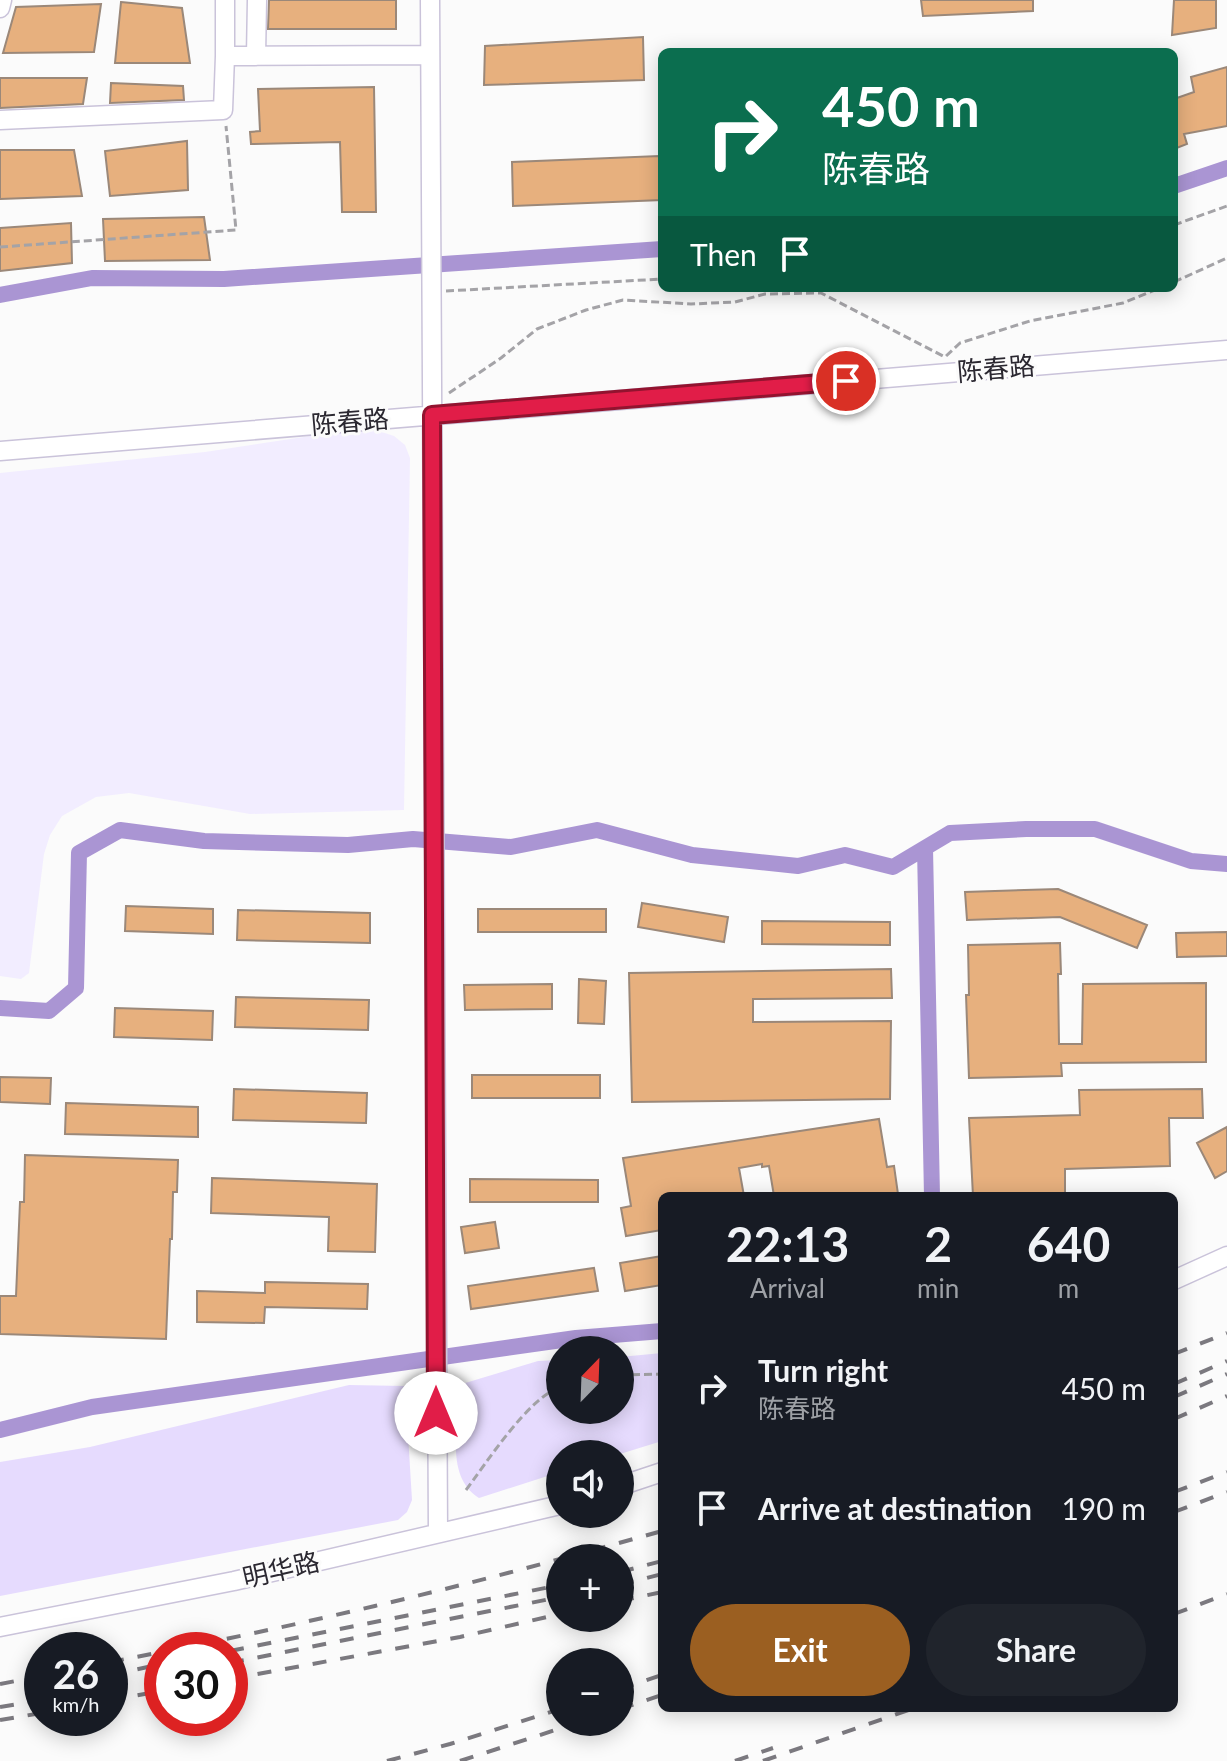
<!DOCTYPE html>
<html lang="en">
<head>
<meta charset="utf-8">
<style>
  :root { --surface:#171b24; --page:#20242c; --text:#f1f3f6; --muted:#9ea1a6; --accent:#9b5f21 }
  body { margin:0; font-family:Lato,"Noto Sans SC",sans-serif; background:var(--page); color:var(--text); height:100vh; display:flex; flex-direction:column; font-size:30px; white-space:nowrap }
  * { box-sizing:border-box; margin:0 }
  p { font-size:26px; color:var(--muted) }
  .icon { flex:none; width:44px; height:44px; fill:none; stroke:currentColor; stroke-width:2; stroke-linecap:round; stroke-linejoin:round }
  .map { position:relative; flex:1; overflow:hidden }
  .sheet { position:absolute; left:658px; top:1192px; width:520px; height:520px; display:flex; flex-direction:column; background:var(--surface); border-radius:12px; box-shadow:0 4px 20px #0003 }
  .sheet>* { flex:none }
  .banner { position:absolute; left:658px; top:48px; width:520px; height:244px; border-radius:12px; box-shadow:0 4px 20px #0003; background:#0b6e4f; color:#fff; overflow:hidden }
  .needle { width:52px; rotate:23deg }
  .tools { position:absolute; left:546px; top:1336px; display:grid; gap:16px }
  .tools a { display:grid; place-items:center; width:88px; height:88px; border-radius:50%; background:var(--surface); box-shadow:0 4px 20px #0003; font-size:40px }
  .speed { position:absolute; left:24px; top:1632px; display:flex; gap:16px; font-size:40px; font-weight:700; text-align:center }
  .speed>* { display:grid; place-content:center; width:104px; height:104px; border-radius:50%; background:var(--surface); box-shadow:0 4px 20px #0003; line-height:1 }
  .speed small { font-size:20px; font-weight:400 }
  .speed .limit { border:12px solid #d22; background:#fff; color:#111 }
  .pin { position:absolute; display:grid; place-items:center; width:68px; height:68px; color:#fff; margin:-34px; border:4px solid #fff; border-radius:50%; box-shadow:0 2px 8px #0007 }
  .me { position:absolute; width:88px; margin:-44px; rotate:0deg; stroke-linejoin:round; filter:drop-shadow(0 0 6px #0008) }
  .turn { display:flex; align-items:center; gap:28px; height:168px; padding:0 32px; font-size:36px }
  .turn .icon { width:104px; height:104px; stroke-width:2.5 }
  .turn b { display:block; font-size:56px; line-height:68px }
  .then { display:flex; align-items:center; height:76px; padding:0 32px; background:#0003; gap:16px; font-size:30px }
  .eta { display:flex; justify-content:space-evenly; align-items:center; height:136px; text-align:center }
  .eta b { font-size:48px; font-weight:700; line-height:56px }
  .button { display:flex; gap:16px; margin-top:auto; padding:16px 32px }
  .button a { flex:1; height:92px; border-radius:48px; background:var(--accent); color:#fff; font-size:32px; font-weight:700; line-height:92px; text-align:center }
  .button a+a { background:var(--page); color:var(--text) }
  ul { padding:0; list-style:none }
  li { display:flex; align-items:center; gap:24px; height:120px; padding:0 32px }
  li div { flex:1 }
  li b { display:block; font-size:30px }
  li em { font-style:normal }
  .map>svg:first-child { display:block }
  .built { fill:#f2edff }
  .green { fill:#e6dbfe }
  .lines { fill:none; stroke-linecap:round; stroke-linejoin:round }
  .canal { stroke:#aa95d3; stroke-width:16 }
  .building { fill:#e7b07e; stroke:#9b8879; stroke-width:2 }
  .minor-casing { stroke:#cac3da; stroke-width:21 }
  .path { stroke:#a4a3a7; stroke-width:3; stroke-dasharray:8 4; stroke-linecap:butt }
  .minor { stroke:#fff; stroke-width:18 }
  .rail { stroke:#7b797f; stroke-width:4; stroke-dasharray:14 14; stroke-linecap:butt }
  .route-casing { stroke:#92132f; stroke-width:20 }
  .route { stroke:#e11d48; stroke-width:14 }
  .labels { text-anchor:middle; stroke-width:6; stroke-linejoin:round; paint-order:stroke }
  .street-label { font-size:26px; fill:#2b2831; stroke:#fbfbfb }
</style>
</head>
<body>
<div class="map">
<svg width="1227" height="1761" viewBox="0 0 1227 1761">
  <rect width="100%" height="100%" fill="#fbfbfb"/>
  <!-- built -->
  <path class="built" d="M379,431L394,436L405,445L410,458L404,810L250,814L129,793L96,797L62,816L50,835L44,854L29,973L21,979L0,976V473L205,452L330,433Z"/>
  <!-- green -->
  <path class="green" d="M662,1353V1441L620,1454H560V1472L479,1498C443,1476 459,1419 462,1384L538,1361L560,1360V1410H620V1357Z
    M349,1385L405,1386L412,1500L407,1512L398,1520L0,1596V1462L90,1447Z"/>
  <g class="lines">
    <!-- canal -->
    <path class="canal" d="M1174,186L1227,168
      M0,295L92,278L224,279L662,249
      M925,848L932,1196
      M0,1008L49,1011L76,988L79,853L120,830L204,841L348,845L413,839L511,847L597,830L692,855L798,866L845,855L893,867L950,833L1026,829H1095L1191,861L1227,864
      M0,1430L92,1407L576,1338L662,1331"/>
  </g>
  <!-- building -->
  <path class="building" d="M269,0H396V29H268Z
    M921,0H1033V11L923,16Z
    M1174,0H1216V28L1172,35Z
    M121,2L182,8L190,63H115Z
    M101,4L94,52L3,53L16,7Z
    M643,37L644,80L484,85L485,46Z
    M1227,67V126L1184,134L1187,144L1174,149V99L1194,92L1191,77Z
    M0,78H87L83,104L0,108Z
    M111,83L183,86L184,100L110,103Z
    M374,87L376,212H342L340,142L251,144L250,132L260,131L258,89Z
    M187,141L188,190L110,196L105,151Z
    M0,150H74L82,196L0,199Z
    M659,156L662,200L513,206L512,162Z
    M204,217L210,260L105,261L103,219Z
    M71,223L72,263L0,271V228Z
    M1058,889L1147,925L1137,948L1060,917L967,920L965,892Z
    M642,903L728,917L724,942L638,927Z
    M126,906L213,909V934L125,931Z
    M478,909H606V932H478Z
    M238,910L370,913V943L237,940Z
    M762,921L890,922V945L762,944Z
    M1227,932V956L1177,957L1176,933Z
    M1060,943L1061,974H1058L1059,1044H1082L1083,984L1206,983V1062L1061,1063L1062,1076L969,1078L966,995H969L968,945Z
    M891,969L892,998L753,999V1022L891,1021L890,1099L632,1102L629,973Z
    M579,979L606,981L604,1024L578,1023Z
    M552,984V1009L465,1010L464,985Z
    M236,997L369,1000L368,1030L235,1027Z
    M115,1008L213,1011L212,1040L114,1037Z
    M472,1075H600V1098H472Z
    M0,1077L51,1078L50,1104L0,1102Z
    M234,1089L367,1093L366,1123L233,1120Z
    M1202,1089L1203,1118H1169L1170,1166L1065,1169V1196H973L969,1118L1080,1115L1079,1090Z
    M66,1103L198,1107V1137L65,1134Z
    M879,1119L887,1167L894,1166L898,1194L774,1196L769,1166L762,1167V1164L739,1168L744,1196H662V1230L626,1236L621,1208L631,1206L623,1158Z
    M1227,1127V1171L1215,1178L1197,1143Z
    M25,1155L178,1160L177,1192H173L172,1239H170L166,1339L0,1334V1296H16L20,1202H24Z
    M212,1178L377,1184L375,1252L328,1251L329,1217L211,1213Z
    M470,1179L598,1180V1202H470Z
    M495,1222L499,1248L465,1253L461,1227Z
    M662,1256V1285L625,1291L620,1263Z
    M594,1268L598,1291L471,1309L468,1286Z
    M265,1282L368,1284L367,1309L265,1307L264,1323L197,1322V1291L265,1293Z"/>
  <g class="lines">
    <!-- minor casing -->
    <g class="minor-casing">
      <path id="minor" d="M225,0V56L430,55
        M430,0L438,1533
        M0,8L2,0
        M256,56L257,0
        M0,120L223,110L225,56
        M0,451L1227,350
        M1174,1280L1227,1256
        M620,1486L662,1472
        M0,1627L234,1581L560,1505"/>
    </g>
    <!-- path -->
    <path class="path" d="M1174,225L1227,206
      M0,247L236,230L226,126
      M1174,282L1227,258
      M446,291L662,279
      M449,393L501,358L537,329L586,310L623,300L691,304L735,302L765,294L821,293L945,357L960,343L1030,321L1123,303L1160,288
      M620,1375L662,1374
      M466,1490C485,1465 530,1395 560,1388"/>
    <!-- minor -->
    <use href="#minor" class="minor"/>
    <!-- rail -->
    <path class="rail" d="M1174,1354L1227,1333
      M1174,1384L1227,1361
      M1174,1397L1227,1374
      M1174,1419L1227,1396
      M1174,1492L1227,1472
      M1174,1512L1227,1492
      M565,1558L662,1531
      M620,1572L662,1561
      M620,1585L662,1574
      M620,1601L662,1592
      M1174,1614L1227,1594
      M172,1650C302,1624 432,1594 560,1559
      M230,1651L560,1585
      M110,1662L162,1652
      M230,1663L560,1597
      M110,1675L162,1664
      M230,1679L460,1637L560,1614
      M0,1684L42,1676
      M620,1689L662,1675
      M110,1700L162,1691
      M0,1707L42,1700
      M620,1709L662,1695
      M0,1720L42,1713
      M387,1761L450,1744L560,1709
      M460,1761L580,1722
      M735,1761L773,1748
      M763,1761L914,1708"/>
  </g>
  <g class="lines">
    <!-- route casing -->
    <g class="route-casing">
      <path id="route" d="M436,1413L432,415L846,381"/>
    </g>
    <!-- route -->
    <use href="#route" class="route"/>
  </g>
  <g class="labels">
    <!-- street labels -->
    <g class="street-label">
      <text transform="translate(996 369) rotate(-5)" y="9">陈春路</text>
      <text transform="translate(350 422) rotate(-5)" y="9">陈春路</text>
      <text transform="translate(281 1570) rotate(-13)" y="9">明华路</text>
    </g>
  </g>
</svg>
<div class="tools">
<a><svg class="needle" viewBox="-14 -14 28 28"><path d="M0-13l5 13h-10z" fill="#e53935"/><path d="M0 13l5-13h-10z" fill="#9ea1a6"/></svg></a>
<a><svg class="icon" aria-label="sound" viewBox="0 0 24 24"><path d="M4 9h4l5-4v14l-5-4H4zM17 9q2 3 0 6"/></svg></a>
<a>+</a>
<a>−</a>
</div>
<div class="speed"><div>26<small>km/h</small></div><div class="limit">30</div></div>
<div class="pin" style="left:846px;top:381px;background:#d93025"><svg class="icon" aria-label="arrive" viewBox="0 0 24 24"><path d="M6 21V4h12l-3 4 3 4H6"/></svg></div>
<svg class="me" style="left:436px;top:1413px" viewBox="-20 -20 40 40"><circle r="19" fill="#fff"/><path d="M0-13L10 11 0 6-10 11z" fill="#e11d48"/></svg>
<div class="banner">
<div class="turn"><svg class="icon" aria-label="right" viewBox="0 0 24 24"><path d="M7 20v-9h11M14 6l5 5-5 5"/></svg><div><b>450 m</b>陈春路</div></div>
<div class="then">Then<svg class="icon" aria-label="arrive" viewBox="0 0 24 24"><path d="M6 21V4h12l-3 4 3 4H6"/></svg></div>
</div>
<section class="sheet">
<div class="eta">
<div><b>22:13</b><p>Arrival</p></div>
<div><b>2</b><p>min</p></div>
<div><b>640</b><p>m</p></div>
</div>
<ul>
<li><svg class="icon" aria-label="right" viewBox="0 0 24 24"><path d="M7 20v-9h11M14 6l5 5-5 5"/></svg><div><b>Turn right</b><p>陈春路</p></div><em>450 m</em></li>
<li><svg class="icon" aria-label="arrive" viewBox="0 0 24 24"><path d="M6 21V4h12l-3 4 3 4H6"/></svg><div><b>Arrive at destination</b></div><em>190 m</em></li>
</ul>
<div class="button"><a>Exit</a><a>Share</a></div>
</section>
</div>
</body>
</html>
